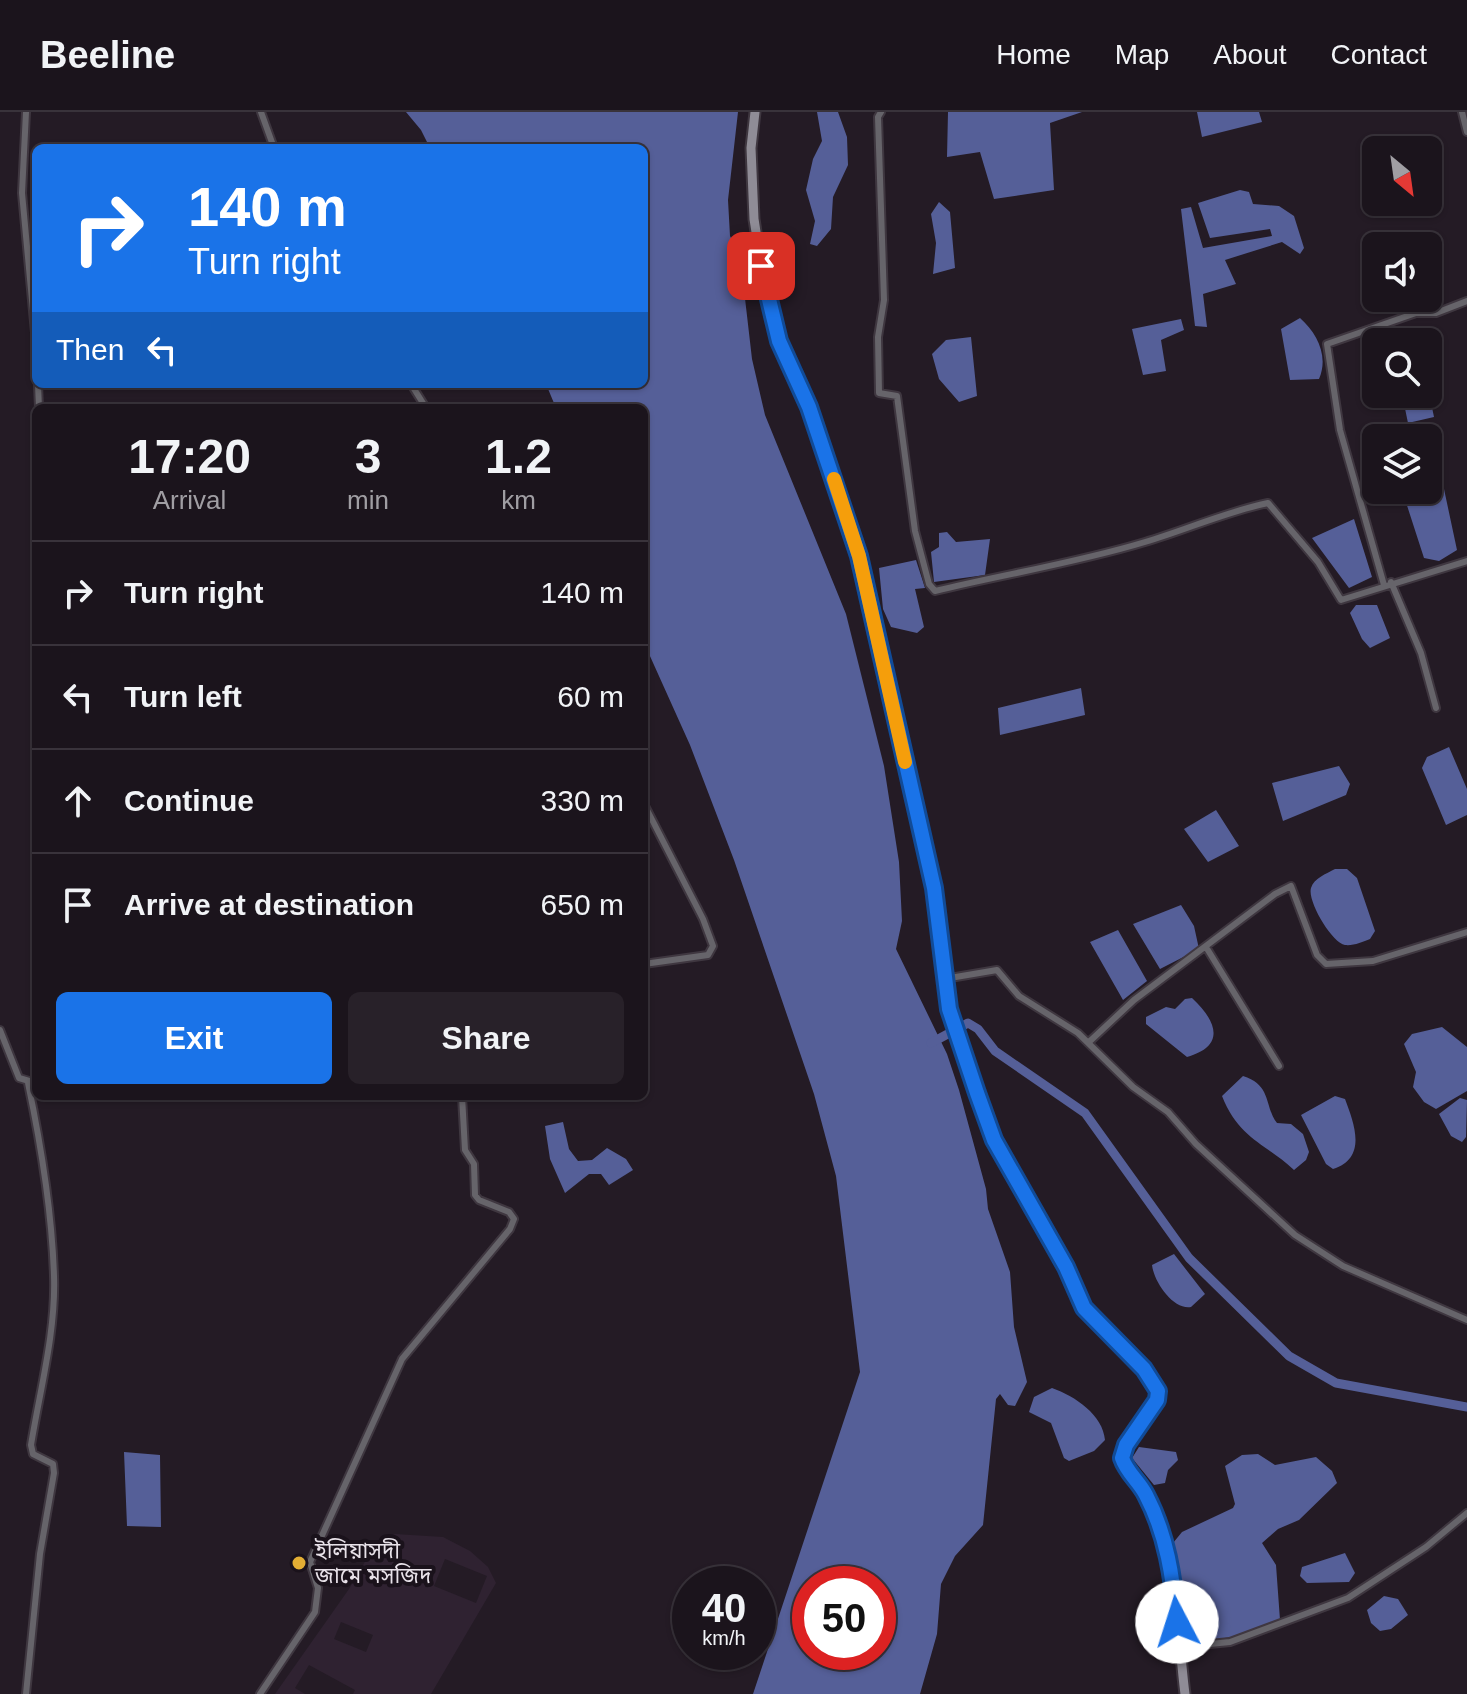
<!DOCTYPE html>
<html lang="en">
<head>
<meta charset="utf-8">
<style>
  :root { --surface:#1b141c; --page:#282129; --text:#f1f3f6; --muted:#a09ea3; --line:#39333b; --accent:#1a73e8 }
  body { margin:0; font-family:Arial,"Noto Sans Bengali",sans-serif; background:var(--page); color:var(--text); height:100vh; display:flex; flex-direction:column; font-size:30px; white-space:nowrap }
  * { box-sizing:border-box; margin:0 }
  p { font-size:26px; color:var(--muted) }
  .icon { flex:none; width:44px; height:44px; fill:none; stroke:currentColor; stroke-width:2; stroke-linecap:round; stroke-linejoin:round }
  .map { position:relative; flex:1; overflow:hidden }
  .drawer { position:absolute; left:32px; top:292px; width:616px; height:696px; display:flex; flex-direction:column; background:var(--surface); border-radius:12px; box-shadow:0 2px 6px #0004,0 0 0 2px var(--line) }
  .drawer>* { flex:none }
  .hud { position:absolute; left:32px; top:32px; width:616px; height:244px; border-radius:12px; box-shadow:0 2px 6px #0004,0 0 0 2px var(--line); background:#1a73e8; color:#fff; overflow:hidden }
  .needle { width:52px; rotate:151deg }
  .buttons { position:absolute; left:1362px; top:24px; display:grid; gap:16px }
  .buttons a { display:grid; place-items:center; width:80px; height:80px; border-radius:12px; background:var(--surface); box-shadow:0 2px 6px #0004,0 0 0 2px var(--line); font-size:40px }
  .speed { position:absolute; left:672px; top:1454px; display:flex; gap:16px; font-size:40px; font-weight:700; text-align:center }
  .speed>* { display:grid; place-content:center; width:104px; height:104px; border-radius:50%; background:var(--surface); box-shadow:0 2px 6px #0004,0 0 0 2px var(--line); line-height:1 }
  .speed small { font-size:20px; font-weight:400 }
  .speed .limit { border:12px solid #d22; background:#fff; color:#111 }
  .pin { position:absolute; display:grid; place-items:center; width:68px; height:68px; color:#fff; margin:-34px; border-radius:16px; box-shadow:0 4px 12px #0006 }
  .me { position:absolute; width:88px; margin:-44px; rotate:355deg; stroke-linejoin:round; filter:drop-shadow(0 0 6px #0008) }
  .turn { display:flex; align-items:center; gap:28px; height:168px; padding:0 24px; font-size:36px }
  .turn .icon { width:104px; height:104px; stroke-width:2.5 }
  .turn b { display:block; font-size:56px; line-height:68px }
  .then { display:flex; align-items:center; height:76px; padding:0 24px; background:#0003; gap:16px; font-size:30px }
  .eta { display:flex; justify-content:space-evenly; align-items:center; height:136px; text-align:center }
  .eta b { font-size:48px; font-weight:600; line-height:56px }
  .action { display:flex; gap:16px; margin-top:auto; padding:16px 24px }
  .action a { flex:1; height:92px; border-radius:12px; background:var(--accent); color:#fff; font-size:32px; font-weight:600; line-height:92px; text-align:center }
  .action a+a { background:var(--page); color:var(--text) }
  ul { padding:0; list-style:none }
  li { display:flex; align-items:center; gap:24px; height:104px; padding:0 24px; border-top:2px solid var(--line) }
  li div { flex:1 }
  li b { display:block; font-size:30px }
  li em { font-style:normal }
  header { display:flex; align-items:center; gap:48px; box-sizing:border-box; height:112px; padding:0 40px; background:var(--surface); border-bottom:2px solid var(--line) }
  header strong { font-size:38px }
  nav { display:flex; gap:44px; margin-inline-start:auto; font-size:28px }
  .map>svg:first-child { display:block }
  .built { fill:#2f2231; fill-rule:evenodd }
  .water { fill:#555f98; fill-rule:evenodd }
  .lines { fill:none; stroke-linecap:round; stroke-linejoin:round }
  .canal { stroke:#555f98; stroke-width:9 }
  .minor-casing { stroke:#3f3740; stroke-width:10 }
  .secondary-casing { stroke:#3f3740; stroke-width:13 }
  .minor { stroke:#66646a; stroke-width:6 }
  .secondary { stroke:#8f8c96; stroke-width:9 }
  .route-casing { stroke:#114b97; stroke-width:20 }
  .route { stroke:#1a73e8; stroke-width:14 }
  .slow { stroke:#f59e0b; stroke-width:14 }
  .poi-dot { fill:#e3ae34; stroke:#1a121b; stroke-width:3 }
  .labels { text-anchor:middle; stroke-width:8; stroke-linejoin:round; paint-order:stroke }
  .poi-label { font-size:22px; fill:#e8e2e9; stroke:#1a121b; text-anchor:start }
</style>
</head>
<body>
<header>
<strong>Beeline</strong>
<nav><a>Home</a><a>Map</a><a>About</a><a>Contact</a></nav>
</header>
<div class="map">
<svg width="1467" height="1582" viewBox="0 0 1467 1582">
  <rect width="100%" height="100%" fill="#241b25"/>
  <!-- built -->
  <path class="built" d="M395,1422L443,1425L470,1439L488,1455L496,1471L431,1582H353L355,1578L309,1553L295,1576L305,1582H275L349,1477L377,1429ZM445,1447L487,1464L476,1491L434,1474ZM341,1510L373,1523L366,1540L334,1527Z"/>
  <!-- water -->
  <path class="water" d="M406,0H738L728,88L730,124L740,143L752,247L765,303L846,502L884,654L899,750L902,809L896,837L947,942L959,978L986,1077L988,1097L1010,1160L1014,1215L1027,1270L1015,1294L1008,1293L1000,1282L996,1287L983,1413L955,1444L941,1472L937,1522L920,1582H753L860,1260L836,1064L814,982L734,748L690,633L645,533L644,296H556L546,272H644V36H430L421,18ZM810,1472H878V1540H810Z
    M817,0H838L847,25L848,53L833,85L831,117L817,134L810,132L815,109L806,78L813,47L822,29Z
    M948,0H1082L1050,11L1054,78L994,87L980,40L947,45Z
    M1197,0H1259L1262,10L1202,25Z
    M1240,78L1249,80L1253,92L1279,94L1294,104L1304,136L1300,142L1282,130L1225,148L1236,172L1203,182L1207,215L1195,214L1181,97L1191,95L1203,136L1272,124L1270,117L1210,126L1198,91Z
    M939,90L950,100L955,156L933,162L936,131L931,102Z
    M1300,206C1317,221 1329,244 1319,267L1290,268L1281,217Z
    M1181,207L1184,218L1161,228L1166,259L1143,263L1132,217Z
    M971,225L977,284L959,290L939,267L932,242L946,228Z
    M1428,276L1434,305L1408,311L1402,282H1428Z
    M1430,370L1444,377L1457,438L1439,449L1424,446L1402,378H1428Z
    M1354,407L1372,465L1349,476L1312,426Z
    M947,420L956,430L990,427L985,463L934,470L931,440L939,435V421Z
    M916,448L925,476L915,477L924,515L917,521L891,515L883,497L879,456Z
    M1356,493H1377L1390,526L1370,536L1362,527L1350,501Z
    M1081,576L1085,603L1000,623L998,596Z
    M1449,635L1467,677V703L1446,713L1422,656L1427,645Z
    M1339,654L1350,672L1346,683L1283,709L1272,671Z
    M1216,698L1239,734L1208,750L1184,717Z
    M1335,757H1347L1357,766L1375,819L1370,827C1363,830 1353,834 1345,833C1332,831 1307,789 1311,776C1314,766 1326,762 1335,757Z
    M1181,793L1194,814L1199,837L1160,857L1133,812Z
    M1118,818L1147,869L1123,888L1090,830Z
    M1192,886C1216,908 1227,934 1187,945L1146,912V905L1166,895L1175,897L1185,887Z
    M1442,915L1467,935V979L1436,997L1424,990L1413,975L1416,960L1404,932L1412,922Z
    M1243,964C1272,973 1264,994 1277,1011L1291,1012L1303,1022L1309,1040L1306,1048L1294,1058C1265,1031 1239,1027 1222,984Z
    M1335,984L1345,987C1354,1011 1368,1046 1333,1057L1326,1052L1301,1003Z
    M1460,986L1467,988L1466,1025L1462,1030L1451,1024L1439,1002Z
    M563,1010L569,1037L578,1049L592,1048L607,1036L626,1047L633,1058L609,1073L601,1062H589L565,1081L550,1047L545,1014Z
    M1174,1142L1205,1182L1191,1195C1173,1198 1154,1170 1152,1153Z
    M1052,1276C1075,1284 1103,1303 1105,1328L1094,1339L1069,1349L1064,1346L1051,1311L1029,1300L1034,1285Z
    M1139,1335L1176,1340L1178,1348L1168,1358L1165,1371L1154,1373L1132,1346Z
    M124,1340L160,1343L161,1415L127,1414Z
    M1258,1342L1275,1353L1316,1345L1332,1359L1337,1371L1299,1408L1278,1417L1262,1431L1276,1453L1280,1508L1232,1525L1188,1531L1182,1525L1173,1431L1182,1420L1233,1396L1235,1392L1225,1354L1242,1343Z
    M1345,1441L1355,1461L1349,1470L1307,1471L1300,1464L1302,1455Z
    M1384,1484L1398,1487L1408,1503L1391,1517L1380,1519L1371,1511L1367,1498Z"/>
  <g class="lines">
    <!-- canal -->
    <path class="canal" d="M931,931L968,911L978,917L995,939L1085,1001L1189,1146L1289,1244L1336,1271L1467,1295"/>
    <!-- minor casing -->
    <g class="minor-casing">
      <path id="minor" d="M26,0L22,81L36,231
        M261,0L274,36
        M881,0L878,5L884,188L878,225L879,281L897,284L915,419L929,472L935,479C1005,462 1076,451 1145,430C1186,418 1225,400 1268,391L1318,450L1341,488L1467,449
        M1462,0L1467,20
        M38,272L39,296
        M411,272L426,296
        M36,361V408
        M1391,470L1421,541L1436,596
        M1384,473L1340,318L1327,232L1416,201H1436L1467,189
        M644,692L703,807L713,834L708,843L644,852
        M1206,835L1279,954
        M944,867L997,858L1019,884L1078,921L1133,975L1168,1000L1196,1032L1295,1123L1343,1154L1467,1208
        M0,918L19,966L36,971
        M1089,930L1134,888L1275,782L1291,774L1317,843L1326,852L1373,849L1467,820
        M1179,1535L1230,1530L1348,1486L1426,1435L1467,1401
        M26,1582L40,1442L54,1361L53,1352L33,1342L31,1333C40,1278 56,1219 54,1164C52,1100 41,1033 28,971
        M260,1582L315,1500L318,1476L310,1450L402,1247L510,1117L514,1107L509,1100L479,1088L475,1083L474,1052L465,1038L462,984"/>
    </g>
    <!-- secondary casing -->
    <g class="secondary-casing">
      <path id="secondary" d="M755,0L751,36L754,107L765,178L779,229L809,295L859,444L934,776L944,867L959,930L994,1028L1066,1155L1084,1196L1144,1257L1158,1279L1157,1288L1126,1333L1122,1346C1131,1370 1151,1389 1160,1416C1178,1469 1178,1527 1185,1582"/>
    </g>
    <!-- minor -->
    <use href="#minor" class="minor"/>
    <!-- secondary -->
    <use href="#secondary" class="secondary"/>
  </g>
  <g class="lines">
    <!-- route casing -->
    <g class="route-casing">
      <path id="route" d="M761,154L779,229L809,295L859,444L934,776L949,897L977,981L994,1028L1066,1155L1084,1196L1144,1257L1158,1279L1157,1288L1126,1333L1122,1346C1127,1361 1139,1369 1146,1383C1167,1423 1173,1466 1177,1510"/>
    </g>
    <!-- route -->
    <use href="#route" class="route"/>
    <!-- slow -->
    <path class="slow" d="M834,367L859,444L905,650"/>
  </g>
  <!-- markers -->
  <circle class="poi-dot" cx="299" cy="1451" r="8"/>
  <g class="labels">
    <!-- poi labels -->
    <g class="poi-label">
      <text x="315" y="1446">ইলিয়াসদী<tspan x="315" dy="25">জামে মসজিদ</tspan></text>
    </g>
  </g>
</svg>
<div class="buttons">
<a><svg class="needle" viewBox="-14 -14 28 28"><path d="M0-13l5 13h-10z" fill="#e53935"/><path d="M0 13l5-13h-10z" fill="#a09ea3"/></svg></a>
<a><svg class="icon" aria-label="sound" viewBox="0 0 24 24"><path d="M4 9h4l5-4v14l-5-4H4zM17 9q2 3 0 6"/></svg></a>
<a><svg class="icon" aria-label="search" viewBox="0 0 24 24"><circle cx="10" cy="10" r="6"/><path d="M15 15l6 6"/></svg></a>
<a><svg class="icon" aria-label="layers" viewBox="0 0 24 24"><path d="M12 4l9 5-9 5-9-5zM3 14l9 5 9-5"/></svg></a>
</div>
<div class="speed"><div>40<small>km/h</small></div><div class="limit">50</div></div>
<div class="pin" style="left:761px;top:154px;background:#d93025"><svg class="icon" aria-label="arrive" viewBox="0 0 24 24"><path d="M6 21V4h12l-3 4 3 4H6"/></svg></div>
<svg class="me" style="left:1177px;top:1510px" viewBox="-20 -20 40 40"><circle r="19" fill="#fff"/><path d="M0-13L10 11 0 6-10 11z" fill="#1a73e8"/></svg>
<div class="hud">
<div class="turn"><svg class="icon" aria-label="right" viewBox="0 0 24 24"><path d="M7 20v-9h11M14 6l5 5-5 5"/></svg><div><b>140 m</b>Turn right</div></div>
<div class="then">Then<svg class="icon" aria-label="left" viewBox="0 0 24 24"><path d="M17 20v-9H6M10 6l-5 5 5 5"/></svg></div>
</div>
<section class="drawer">
<div class="eta">
<div><b>17:20</b><p>Arrival</p></div>
<div><b>3</b><p>min</p></div>
<div><b>1.2</b><p>km</p></div>
</div>
<ul>
<li><svg class="icon" aria-label="right" viewBox="0 0 24 24"><path d="M7 20v-9h11M14 6l5 5-5 5"/></svg><div><b>Turn right</b></div><em>140 m</em></li>
<li><svg class="icon" aria-label="left" viewBox="0 0 24 24"><path d="M17 20v-9H6M10 6l-5 5 5 5"/></svg><div><b>Turn left</b></div><em>60 m</em></li>
<li><svg class="icon" aria-label="ahead" viewBox="0 0 24 24"><path d="M12 20V5M6 11l6-6 6 6"/></svg><div><b>Continue</b></div><em>330 m</em></li>
<li><svg class="icon" aria-label="arrive" viewBox="0 0 24 24"><path d="M6 21V4h12l-3 4 3 4H6"/></svg><div><b>Arrive at destination</b></div><em>650 m</em></li>
</ul>
<div class="action"><a>Exit</a><a>Share</a></div>
</section>
</div>
</body>
</html>
